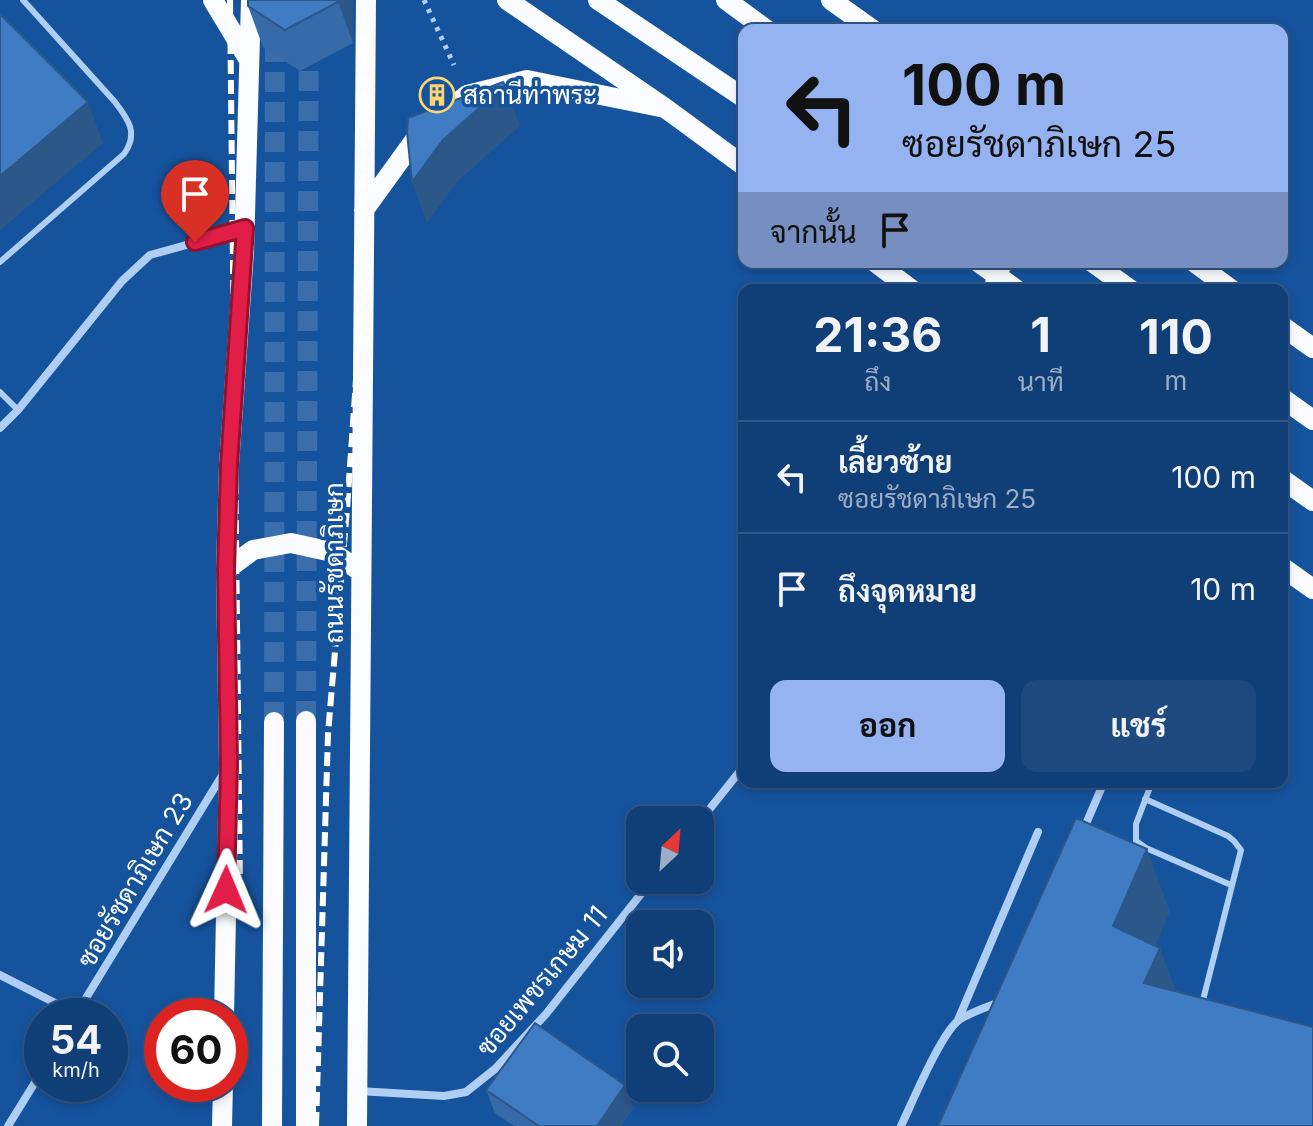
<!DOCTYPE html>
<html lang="th">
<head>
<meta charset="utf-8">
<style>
  :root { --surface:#103e76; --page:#1e497e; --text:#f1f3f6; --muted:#9caec5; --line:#305788; --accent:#95b2f1 }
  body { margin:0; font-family:Inter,Sarabun,sans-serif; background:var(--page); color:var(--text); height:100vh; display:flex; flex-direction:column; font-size:30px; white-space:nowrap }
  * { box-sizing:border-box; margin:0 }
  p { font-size:26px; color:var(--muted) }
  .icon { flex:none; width:44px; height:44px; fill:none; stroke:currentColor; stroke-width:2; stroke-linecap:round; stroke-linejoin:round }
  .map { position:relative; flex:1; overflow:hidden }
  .side { position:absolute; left:738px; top:284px; width:550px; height:504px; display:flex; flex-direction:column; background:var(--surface); border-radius:16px; box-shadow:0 4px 12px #0003,0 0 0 2px var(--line) }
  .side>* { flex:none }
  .banner { position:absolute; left:738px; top:24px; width:550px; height:244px; border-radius:16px; box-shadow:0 4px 12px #0003,0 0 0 2px var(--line); background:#95b2f1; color:#111; overflow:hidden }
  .needle { width:52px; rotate:26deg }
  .fabs { position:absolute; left:626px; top:806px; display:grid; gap:16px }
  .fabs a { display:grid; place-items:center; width:88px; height:88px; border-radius:16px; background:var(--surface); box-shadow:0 4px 12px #0003,0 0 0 2px var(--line); font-size:40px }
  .speed { position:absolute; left:24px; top:998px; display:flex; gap:16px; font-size:40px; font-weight:700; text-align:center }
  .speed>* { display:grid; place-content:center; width:104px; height:104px; border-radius:50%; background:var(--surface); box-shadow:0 4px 12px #0003,0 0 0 2px var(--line); line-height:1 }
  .speed small { font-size:20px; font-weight:400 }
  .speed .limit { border:12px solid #d22; background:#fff; color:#111 }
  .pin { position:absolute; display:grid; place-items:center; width:68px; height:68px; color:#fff; margin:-82px -34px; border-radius:50% 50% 50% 0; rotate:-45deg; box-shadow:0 0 8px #0007 }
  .pin .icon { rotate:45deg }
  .me { position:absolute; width:88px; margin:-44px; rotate:1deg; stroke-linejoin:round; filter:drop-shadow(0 0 6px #0008) }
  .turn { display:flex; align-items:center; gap:28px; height:168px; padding:0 32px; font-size:36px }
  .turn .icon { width:104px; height:104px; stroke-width:2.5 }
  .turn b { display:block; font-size:56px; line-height:68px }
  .then { display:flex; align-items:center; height:76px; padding:0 32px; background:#0003; gap:16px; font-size:30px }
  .eta { display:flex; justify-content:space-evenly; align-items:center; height:136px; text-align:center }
  .eta b { font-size:48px; font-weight:700; line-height:56px }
  .cta { display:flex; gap:16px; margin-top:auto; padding:16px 32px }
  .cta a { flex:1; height:92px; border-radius:16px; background:var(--accent); color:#111; font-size:32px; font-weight:700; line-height:92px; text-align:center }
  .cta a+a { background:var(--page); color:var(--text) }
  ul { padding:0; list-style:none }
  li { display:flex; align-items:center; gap:24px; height:112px; padding:0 32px; border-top:2px solid var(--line) }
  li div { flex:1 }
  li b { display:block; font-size:30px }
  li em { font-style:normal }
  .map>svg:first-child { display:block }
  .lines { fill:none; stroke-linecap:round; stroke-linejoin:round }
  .primary-tunnel { stroke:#396dac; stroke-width:20; stroke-dasharray:20 10; stroke-linecap:butt }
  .path { stroke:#aecef3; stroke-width:5; stroke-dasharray:4 6; stroke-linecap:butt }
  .lane { stroke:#aecef3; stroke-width:6 }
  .street { stroke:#aecef3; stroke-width:8 }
  .primary { stroke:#fafcff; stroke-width:20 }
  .rail { stroke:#fff; stroke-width:6; stroke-dasharray:14 6; stroke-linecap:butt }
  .primary-bridge { stroke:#fafcff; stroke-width:20 }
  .wall { fill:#366ba9 }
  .shaded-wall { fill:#2c5789 }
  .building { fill:#3f7cc4; stroke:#2c5789; stroke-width:2 }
  .route-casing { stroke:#92132f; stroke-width:20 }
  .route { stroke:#e11d48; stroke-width:14 }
  .labels { text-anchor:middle; stroke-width:7; stroke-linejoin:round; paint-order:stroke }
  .poi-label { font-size:26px; fill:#fff; stroke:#16539d; text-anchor:start }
  .street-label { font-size:26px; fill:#fff; stroke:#16539d }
</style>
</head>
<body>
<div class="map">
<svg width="1313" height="1126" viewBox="0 0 1313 1126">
  <rect width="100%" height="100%" fill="#16539d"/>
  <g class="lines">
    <!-- primary-tunnel -->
    <path class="primary-tunnel" d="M306,721L309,0
      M274,722L275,0"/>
    <!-- path -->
    <path class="path" d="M424,0L454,65"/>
    <!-- lane -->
    <path class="lane" d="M0,262L124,154C139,133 128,119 115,102L23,0
      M0,392L18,410
      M1152,782L1136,824V841L1146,848L1231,885
      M1145,799L1228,836L1234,841L1241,850L1202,1004"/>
    <!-- street -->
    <path class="street" d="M0,428L18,410L122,281L150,255L244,229
      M700,821L744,766
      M1082,833L1104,782
      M0,975L77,1014
      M75,1016L223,774
      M958,1020L1038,832
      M358,1091L444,1096L466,1092L495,1069L546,1014L652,880
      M8,1126L42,1071
      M901,1126C912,1103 941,1033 959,1020C971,1012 987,1007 1000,1002"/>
    <!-- primary -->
    <path class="primary" d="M213,0L249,60
      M507,0L665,108L744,166
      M598,0L744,98
      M726,0L767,30
      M831,0L873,30
      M364,210L419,134L467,95L527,80L665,108
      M875,262L912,290
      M1092,262L1131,290
      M1194,262L1232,290
      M993,290L1002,262
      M1282,326L1313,348
      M1282,398L1313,420
      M1282,479L1313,501
      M1282,567L1313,589
      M226,570L253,550L291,543L332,552L360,571
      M306,721V1126
      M224,1016L229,764L226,570L229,465L244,251L251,0
      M222,1126L223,1084
      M272,1126L274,722
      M357,1126L366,0"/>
    <!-- rail -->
    <path class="rail" d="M230,0L240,891
      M316,1126L328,734L347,509L363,280L364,0"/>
    <!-- primary-bridge -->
    <path class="primary-bridge" d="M978,262L1017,290"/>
  </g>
  <!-- wall -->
  <path class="wall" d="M248,0H353V43L300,71L263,47L248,6Z
    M486,1090L633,1108L621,1126H514L495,1113Z"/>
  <!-- shaded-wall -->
  <path class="shaded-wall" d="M338,0H353V43L338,2Z
    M505,85L520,126L458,181L427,223L412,182L443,140Z
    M88,102L103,143L0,230V176Z
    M1147,849L1170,912L1136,989L1113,926Z
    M1160,948L1183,1011L1144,983Z
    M625,1085L633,1108L621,1126H597Z"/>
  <!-- building -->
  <path class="building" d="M248,0H338V2L285,30L248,6Z
    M0,14L88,102L0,176Z
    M503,82L505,85L443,140L412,182L407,132L408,118Z
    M1076,818L1147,849L1113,926L1160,948L1144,983L1313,1027V1126H938Z
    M535,1023L625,1085L597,1126H539L486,1090Z"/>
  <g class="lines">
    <!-- route casing -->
    <g class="route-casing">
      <path id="route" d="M195,242L245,228L229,465L226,570L229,764L226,890"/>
    </g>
    <!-- route -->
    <use href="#route" class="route"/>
  </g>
  <!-- icons -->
  <defs>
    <g id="building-ring" transform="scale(1.8)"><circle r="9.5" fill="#16539d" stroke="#ffd470" stroke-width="1.5"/><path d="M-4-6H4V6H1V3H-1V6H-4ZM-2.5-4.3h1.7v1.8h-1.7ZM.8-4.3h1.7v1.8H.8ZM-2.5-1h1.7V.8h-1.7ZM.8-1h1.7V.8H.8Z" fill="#ffd470"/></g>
  </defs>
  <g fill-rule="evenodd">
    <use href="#building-ring" x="437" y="95"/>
  </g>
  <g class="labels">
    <!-- poi labels -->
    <g class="poi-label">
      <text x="463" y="104">สถานีท่าพระ</text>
    </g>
    <!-- street labels -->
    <g class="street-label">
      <text transform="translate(334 563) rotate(-90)" y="9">ถนนรัชดาภิเษก</text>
      <text transform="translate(135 880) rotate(-59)" y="9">ซอยรัชดาภิเษก 23</text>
      <text transform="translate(542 981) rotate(-50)" y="9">ซอยเพชรเกษม 11</text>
    </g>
  </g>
</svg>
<div class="fabs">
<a><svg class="needle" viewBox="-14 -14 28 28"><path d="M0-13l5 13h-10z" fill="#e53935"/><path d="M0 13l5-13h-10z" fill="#9caec5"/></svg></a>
<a><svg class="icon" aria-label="sound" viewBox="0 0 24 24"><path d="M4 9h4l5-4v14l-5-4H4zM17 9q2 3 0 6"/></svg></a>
<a><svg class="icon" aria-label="search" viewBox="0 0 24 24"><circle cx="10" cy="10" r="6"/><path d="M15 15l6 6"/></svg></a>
</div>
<div class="speed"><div>54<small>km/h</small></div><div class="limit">60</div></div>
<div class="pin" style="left:195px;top:242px;background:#d93025"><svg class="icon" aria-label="arrive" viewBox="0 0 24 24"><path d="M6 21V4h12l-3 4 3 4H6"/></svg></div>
<svg class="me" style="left:226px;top:890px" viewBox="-20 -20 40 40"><path d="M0-17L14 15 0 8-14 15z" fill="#e11d48" stroke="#fff" stroke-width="4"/></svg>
<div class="banner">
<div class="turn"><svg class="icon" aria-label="left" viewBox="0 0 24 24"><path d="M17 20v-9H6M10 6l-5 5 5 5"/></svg><div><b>100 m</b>ซอยรัชดาภิเษก 25</div></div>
<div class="then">จากนั้น<svg class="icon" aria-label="arrive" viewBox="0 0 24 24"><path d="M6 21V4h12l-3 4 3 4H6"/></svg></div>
</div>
<section class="side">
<div class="eta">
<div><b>21:36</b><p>ถึง</p></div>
<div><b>1</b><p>นาที</p></div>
<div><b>110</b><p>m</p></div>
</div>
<ul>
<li><svg class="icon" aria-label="left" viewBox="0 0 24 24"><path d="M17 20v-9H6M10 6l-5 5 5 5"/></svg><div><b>เลี้ยวซ้าย</b><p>ซอยรัชดาภิเษก 25</p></div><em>100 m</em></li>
<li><svg class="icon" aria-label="arrive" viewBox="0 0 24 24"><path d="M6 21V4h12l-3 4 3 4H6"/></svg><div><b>ถึงจุดหมาย</b></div><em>10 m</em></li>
</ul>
<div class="cta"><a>ออก</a><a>แชร์</a></div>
</section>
</div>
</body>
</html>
